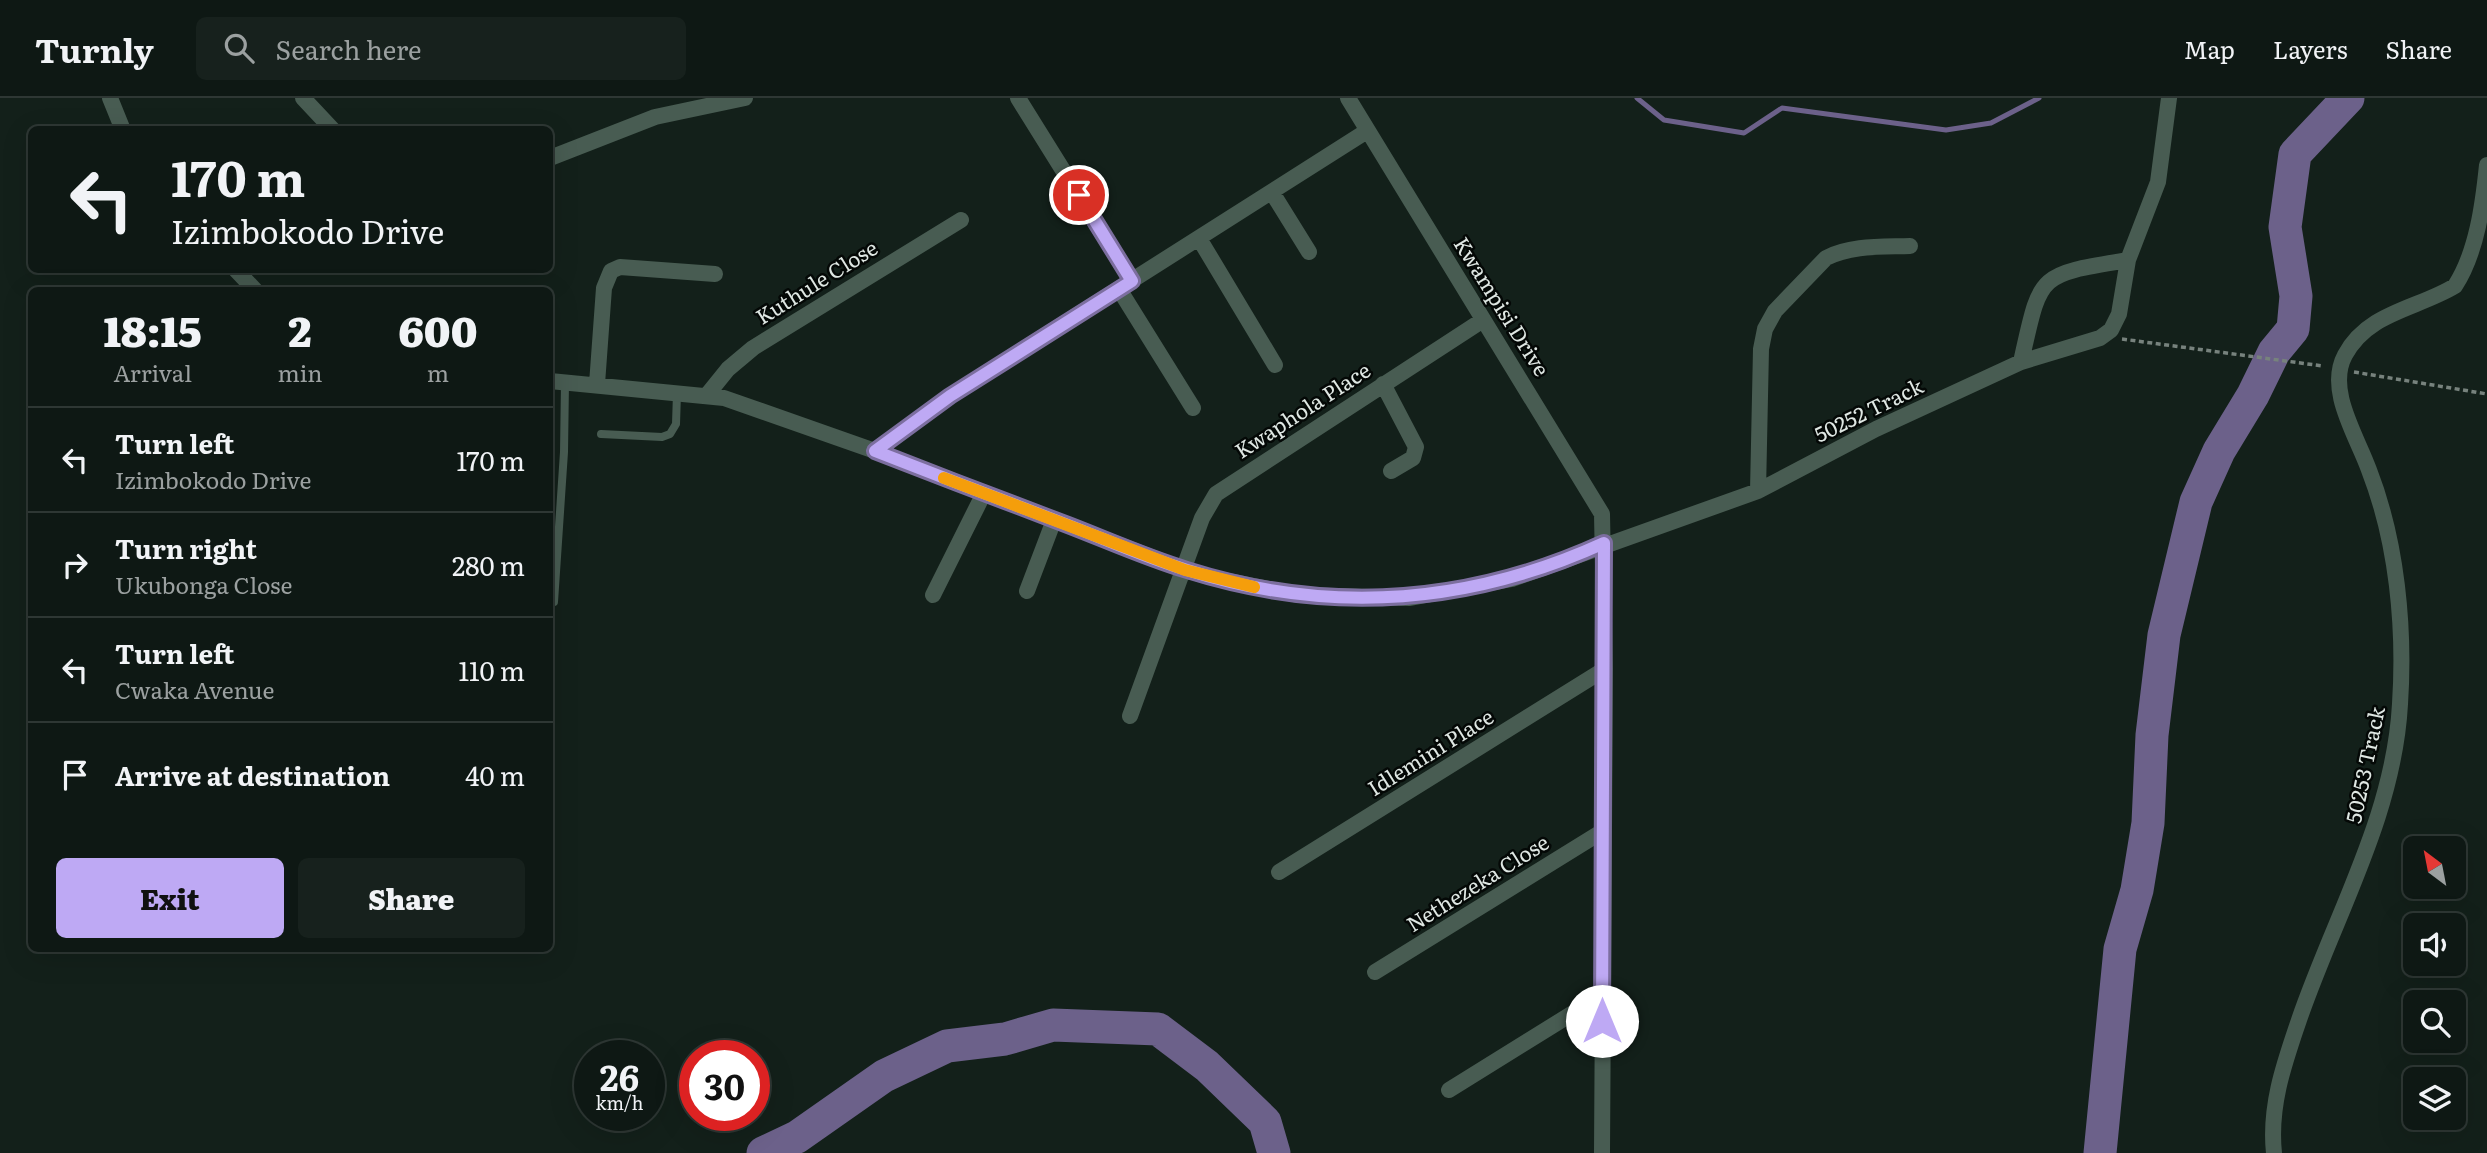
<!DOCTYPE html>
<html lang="en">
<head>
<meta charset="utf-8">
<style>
  :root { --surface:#0e1814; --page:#17211d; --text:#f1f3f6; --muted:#9ba0a0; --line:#2e3734; --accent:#bea9f4 }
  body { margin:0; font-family:Literata,serif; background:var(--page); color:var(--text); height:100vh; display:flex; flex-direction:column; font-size:26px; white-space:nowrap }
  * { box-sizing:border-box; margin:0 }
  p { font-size:23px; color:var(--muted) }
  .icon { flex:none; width:38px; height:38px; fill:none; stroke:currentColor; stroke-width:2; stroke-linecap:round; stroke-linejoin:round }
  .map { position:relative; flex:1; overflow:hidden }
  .side { position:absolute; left:28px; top:189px; width:525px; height:665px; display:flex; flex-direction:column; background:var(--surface); border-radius:10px; box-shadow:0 7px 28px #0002,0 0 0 2px var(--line) }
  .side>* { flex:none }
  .hud { position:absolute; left:28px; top:28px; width:525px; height:147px; border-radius:10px; box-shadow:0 7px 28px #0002,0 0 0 2px var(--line); background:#0e1814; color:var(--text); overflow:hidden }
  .needle { width:46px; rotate:328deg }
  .fabs { position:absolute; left:2403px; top:738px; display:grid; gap:14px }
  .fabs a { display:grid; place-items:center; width:63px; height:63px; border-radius:10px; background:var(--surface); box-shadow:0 7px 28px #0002,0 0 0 2px var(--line); font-size:35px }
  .speed { position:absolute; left:574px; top:942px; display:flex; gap:14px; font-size:35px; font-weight:700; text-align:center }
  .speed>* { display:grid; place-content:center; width:91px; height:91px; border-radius:50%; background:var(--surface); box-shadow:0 7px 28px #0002,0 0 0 2px var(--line); line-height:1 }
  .speed small { font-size:18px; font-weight:400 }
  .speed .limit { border:10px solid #d22; background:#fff; color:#111 }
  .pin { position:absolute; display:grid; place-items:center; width:60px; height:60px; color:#fff; margin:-30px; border:4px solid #fff; border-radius:50%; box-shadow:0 2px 7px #0007 }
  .me { position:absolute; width:77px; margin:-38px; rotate:0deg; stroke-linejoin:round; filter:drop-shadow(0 0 5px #0008) }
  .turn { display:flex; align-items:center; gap:24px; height:147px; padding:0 28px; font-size:32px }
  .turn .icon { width:91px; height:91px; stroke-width:2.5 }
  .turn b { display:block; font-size:49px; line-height:60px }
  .eta { display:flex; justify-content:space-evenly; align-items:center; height:119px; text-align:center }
  .eta b { font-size:42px; font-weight:800; line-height:49px }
  .button { display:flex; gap:14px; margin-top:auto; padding:14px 28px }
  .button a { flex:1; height:80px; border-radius:10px; background:var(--accent); color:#111; font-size:28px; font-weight:800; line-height:80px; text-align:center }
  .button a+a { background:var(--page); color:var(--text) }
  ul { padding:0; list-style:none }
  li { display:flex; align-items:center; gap:21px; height:105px; padding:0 28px; border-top:2px solid var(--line) }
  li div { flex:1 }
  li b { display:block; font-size:26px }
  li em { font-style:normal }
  header { display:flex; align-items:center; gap:42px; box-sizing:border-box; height:98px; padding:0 35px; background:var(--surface); border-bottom:2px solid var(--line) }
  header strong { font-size:33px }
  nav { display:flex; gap:38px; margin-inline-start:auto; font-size:24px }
  .search { width:490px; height:63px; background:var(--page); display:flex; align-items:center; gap:18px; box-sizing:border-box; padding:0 24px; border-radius:10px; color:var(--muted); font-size:26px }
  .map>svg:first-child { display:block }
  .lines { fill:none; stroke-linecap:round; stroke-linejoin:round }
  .stream { stroke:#6c618a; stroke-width:5 }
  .river { stroke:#6c618a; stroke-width:33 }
  .path { stroke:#77827d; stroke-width:3.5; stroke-dasharray:5 3.5; stroke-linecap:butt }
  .lane { stroke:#485c52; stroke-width:8 }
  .street { stroke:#485c52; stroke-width:16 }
  .route-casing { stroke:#7c6e9f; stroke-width:18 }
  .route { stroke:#bea9f4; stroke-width:12 }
  .slow { stroke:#f59e0b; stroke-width:12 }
  .labels { text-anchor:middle; stroke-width:5; stroke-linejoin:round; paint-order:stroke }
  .street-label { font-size:21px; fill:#dfe7e3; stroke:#040806 }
</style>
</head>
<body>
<header>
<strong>Turnly</strong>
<div class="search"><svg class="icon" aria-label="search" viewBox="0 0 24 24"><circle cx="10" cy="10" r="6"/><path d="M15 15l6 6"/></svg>Search here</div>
<nav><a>Map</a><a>Layers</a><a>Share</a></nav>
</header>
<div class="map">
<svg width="2487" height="1055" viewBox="0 0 2487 1055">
  <rect width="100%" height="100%" fill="#13201a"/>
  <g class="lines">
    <!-- stream -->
    <path class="stream" d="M1637,0L1664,22L1744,35L1782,10L1946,32L1991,25L2039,0"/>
    <!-- river -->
    <path class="river" d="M763,1055L797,1039L884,978L947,948L1005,941L1053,927L1158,931L1207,968L1265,1024L1274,1055
      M2100,1055L2120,851L2137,792L2148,725L2152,637L2164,537L2196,404L2219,353L2253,297L2274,254L2293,231L2296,198L2285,129L2295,56L2348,0"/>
    <!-- path -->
    <path class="path" d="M2122,241L2323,268
      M2354,274L2487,296"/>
    <!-- lane -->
    <path class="lane" d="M601,336L662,339L670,336L676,326L677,295
      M554,504L564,354L565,284"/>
    <!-- street -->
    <path class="street" d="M110,0L123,32
      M303,0L333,32
      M1018,0L1132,183
      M1348,0L1602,416L1605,571L1602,1055
      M550,60L655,19L745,0
      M1273,96L1309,154
      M1200,142L1275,267
      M236,172L255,192
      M1119,191L1193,310
      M2021,264C2041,175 2036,177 2128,162
      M550,283L724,300L875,353L1185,472L1214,480L1298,497L1410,500L1512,481L1758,393L1876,331L2021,264L2100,240L2111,232L2119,216L2128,162L2158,84L2169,0
      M597,286L604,190L611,173L620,169L715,176
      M1383,286L1416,349L1413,360L1391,373
      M707,297L728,271L753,250L961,122
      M875,353L950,298L1367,33
      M1758,393L1761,251L1765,231L1775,213L1826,160C1851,147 1882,149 1910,148
      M1027,493L1054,422
      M933,497L984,395
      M1130,618L1202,420L1216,396L1483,222
      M1279,774L1605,571
      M1375,874L1603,733
      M1449,992L1602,897
      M2274,1055C2269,1008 2284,966 2299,922C2335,817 2394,718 2400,606C2405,529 2397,444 2369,372C2357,338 2326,292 2345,257C2368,214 2417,211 2455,188C2477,154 2483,106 2487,67"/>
  </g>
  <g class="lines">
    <!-- route casing -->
    <g class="route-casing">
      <path id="route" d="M1079,97L1132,183L950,298L875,353C939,378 1004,403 1068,427C1107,442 1147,460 1187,472C1330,517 1468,507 1604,445L1602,923"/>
    </g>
    <!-- route -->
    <use href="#route" class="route"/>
    <!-- slow -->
    <path class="slow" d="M944,380L1185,472L1254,489"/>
  </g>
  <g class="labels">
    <!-- street labels -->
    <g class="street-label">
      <text transform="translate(817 185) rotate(-32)" y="7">Kuthule Close</text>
      <text transform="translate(1501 209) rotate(58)" y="7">Kwampisi Drive</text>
      <text transform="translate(1303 313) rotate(-33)" y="7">Kwaphola Place</text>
      <text transform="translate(1869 313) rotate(-26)" y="7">50252 Track</text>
      <text transform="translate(1431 655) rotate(-32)" y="7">Idlemini Place</text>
      <text transform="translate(2366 667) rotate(-78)" y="7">50253 Track</text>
      <text transform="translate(1478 786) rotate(-32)" y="7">Nethezeka Close</text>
    </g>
  </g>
</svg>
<div class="fabs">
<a><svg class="needle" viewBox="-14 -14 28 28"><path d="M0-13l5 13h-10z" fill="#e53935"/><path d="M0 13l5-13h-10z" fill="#9ba0a0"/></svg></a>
<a><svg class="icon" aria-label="sound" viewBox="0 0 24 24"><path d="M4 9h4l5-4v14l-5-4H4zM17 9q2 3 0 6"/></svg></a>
<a><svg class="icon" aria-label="search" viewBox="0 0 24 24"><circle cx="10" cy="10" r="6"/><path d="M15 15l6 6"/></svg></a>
<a><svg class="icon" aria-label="layers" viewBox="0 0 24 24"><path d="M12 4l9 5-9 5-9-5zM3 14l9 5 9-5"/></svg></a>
</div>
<div class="speed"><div>26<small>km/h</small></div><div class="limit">30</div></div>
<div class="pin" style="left:1079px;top:97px;background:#d93025"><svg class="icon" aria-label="arrive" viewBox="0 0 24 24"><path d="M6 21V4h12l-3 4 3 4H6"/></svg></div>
<svg class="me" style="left:1602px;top:923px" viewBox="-20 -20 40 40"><circle r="19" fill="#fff"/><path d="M0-13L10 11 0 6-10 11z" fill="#bea9f4"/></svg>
<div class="hud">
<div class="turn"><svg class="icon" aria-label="left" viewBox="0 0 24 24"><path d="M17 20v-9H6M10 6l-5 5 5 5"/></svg><div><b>170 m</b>Izimbokodo Drive</div></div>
</div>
<section class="side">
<div class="eta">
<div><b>18:15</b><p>Arrival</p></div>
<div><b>2</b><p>min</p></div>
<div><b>600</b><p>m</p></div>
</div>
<ul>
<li><svg class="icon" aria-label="left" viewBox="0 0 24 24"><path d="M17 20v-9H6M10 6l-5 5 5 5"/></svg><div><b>Turn left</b><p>Izimbokodo Drive</p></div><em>170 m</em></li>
<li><svg class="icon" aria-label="right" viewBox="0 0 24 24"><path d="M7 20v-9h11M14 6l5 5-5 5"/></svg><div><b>Turn right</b><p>Ukubonga Close</p></div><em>280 m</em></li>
<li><svg class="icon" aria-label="left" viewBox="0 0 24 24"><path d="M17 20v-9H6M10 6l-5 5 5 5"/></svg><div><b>Turn left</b><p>Cwaka Avenue</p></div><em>110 m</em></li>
<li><svg class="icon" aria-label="arrive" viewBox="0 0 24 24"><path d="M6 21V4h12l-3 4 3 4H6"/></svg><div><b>Arrive at destination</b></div><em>40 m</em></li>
</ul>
<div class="button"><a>Exit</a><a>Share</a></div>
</section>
</div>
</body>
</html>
